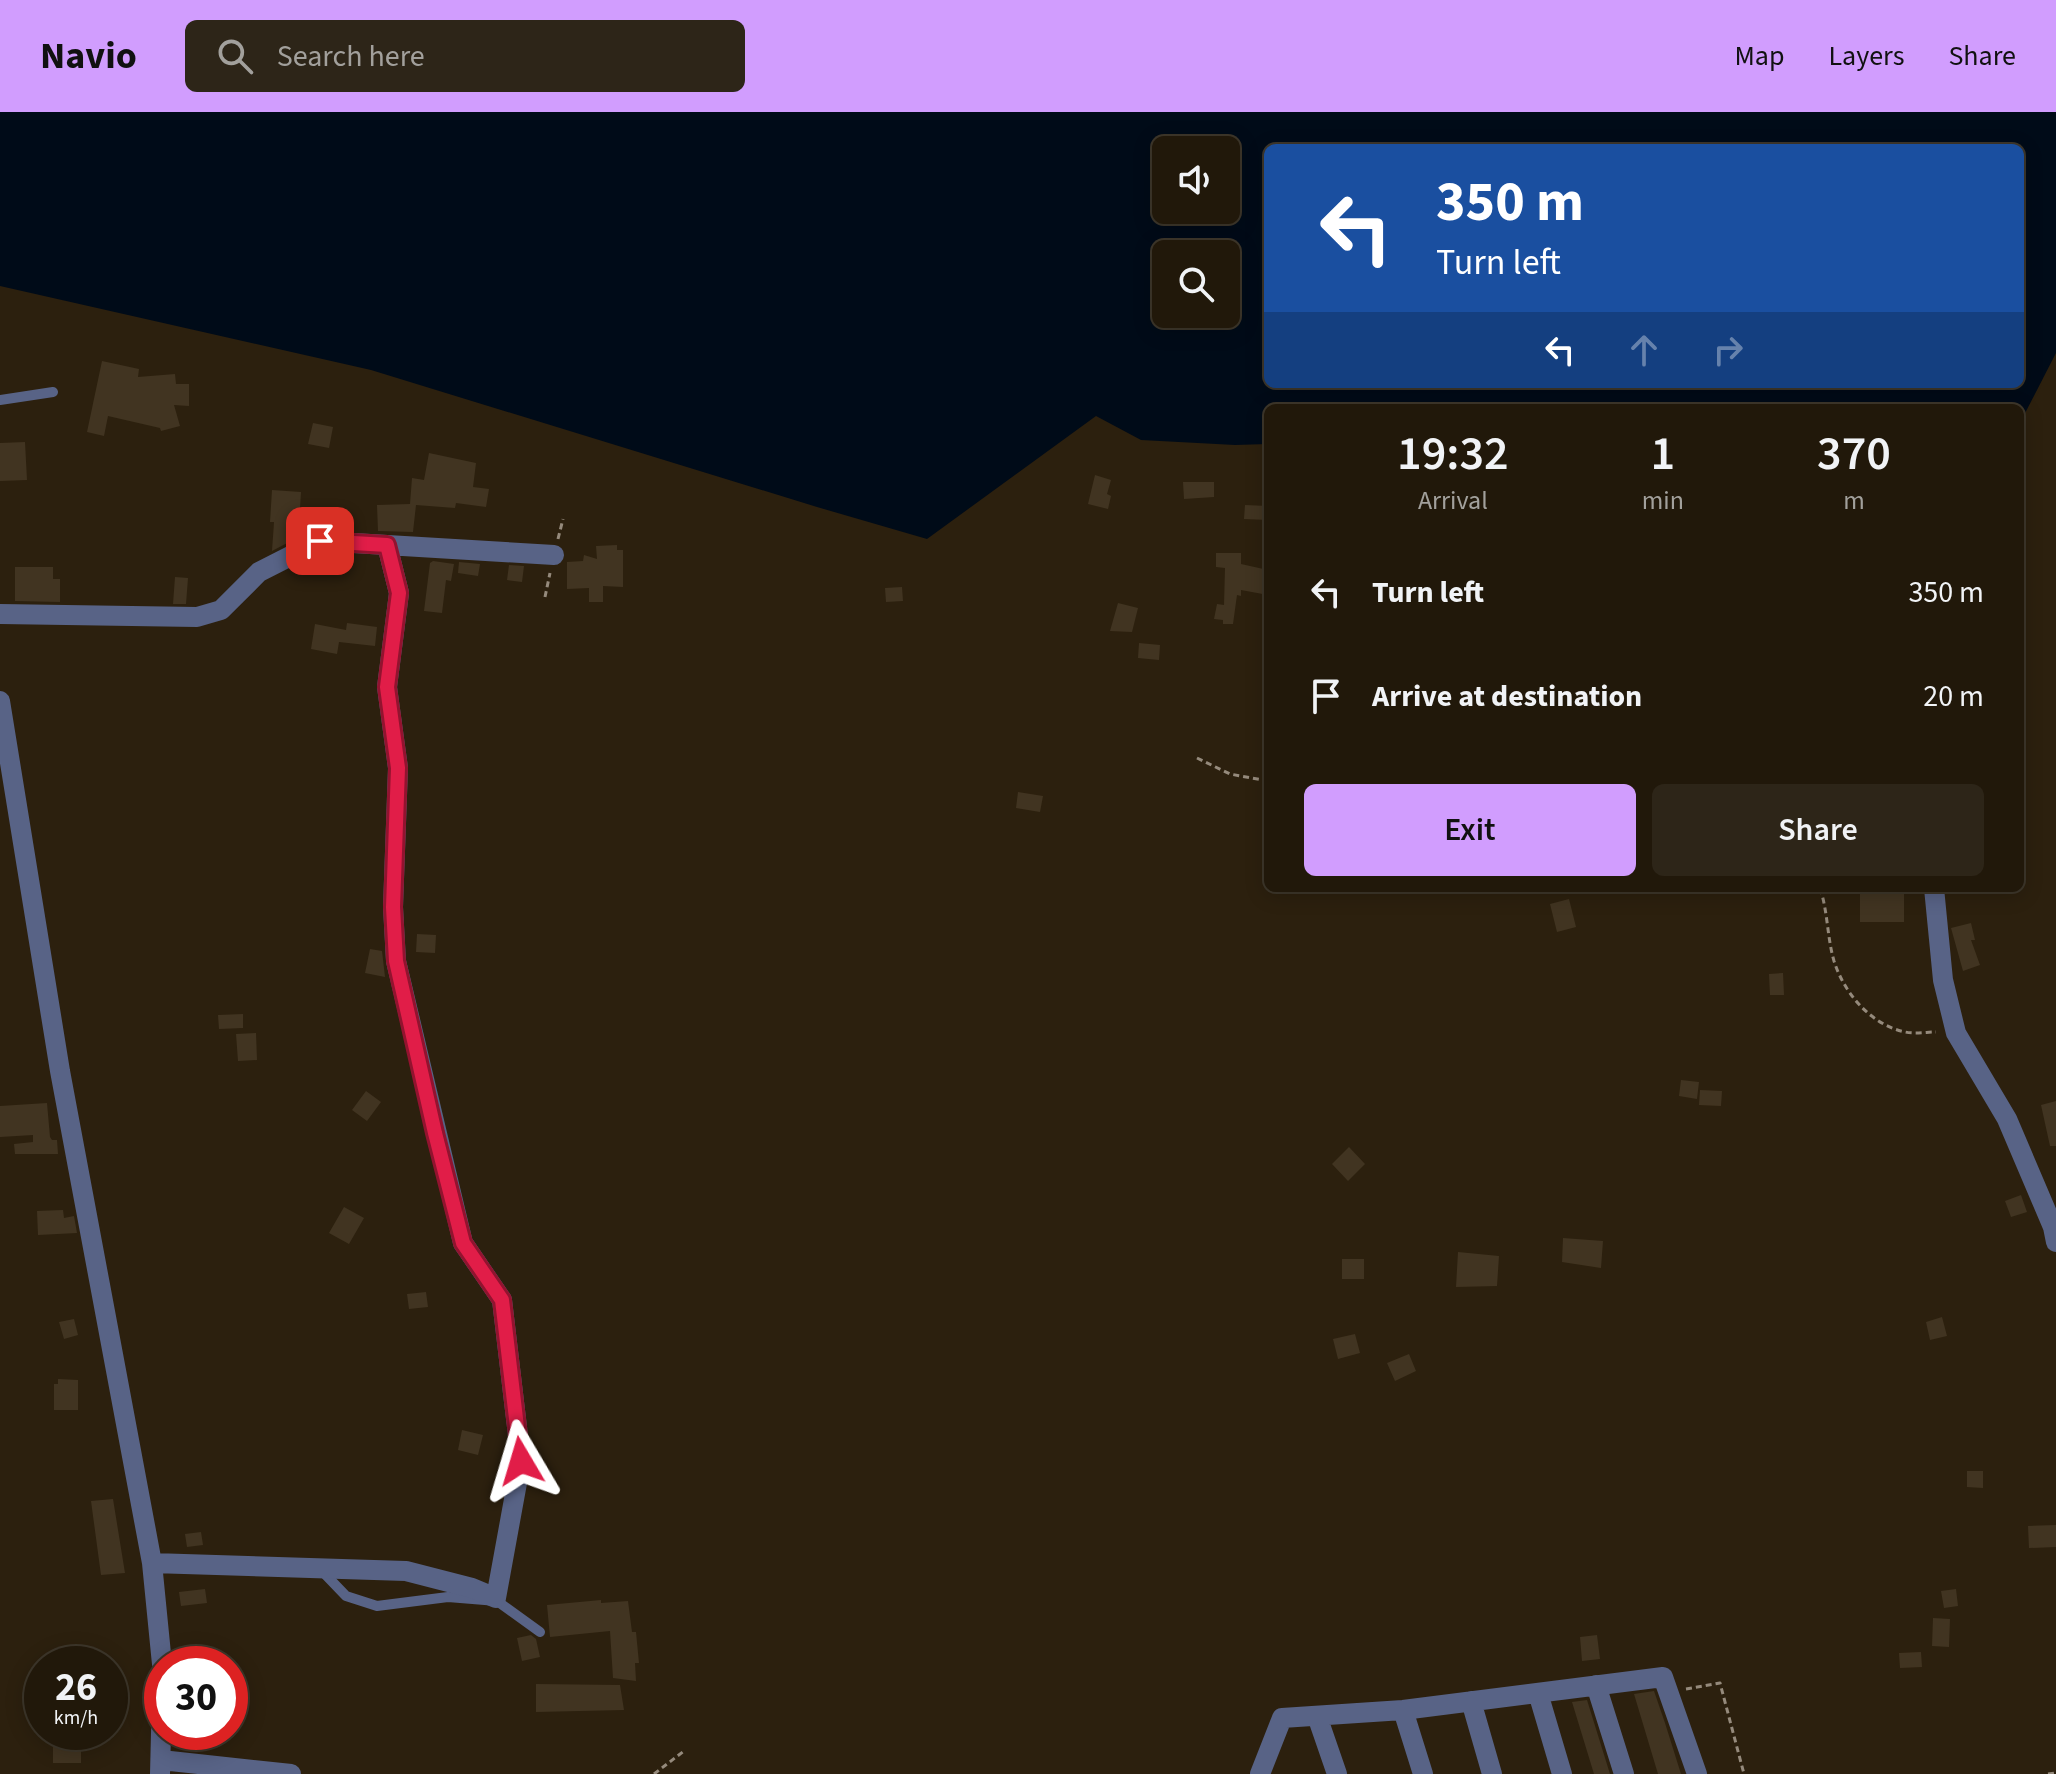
<!DOCTYPE html>
<html lang="en">
<head>
<meta charset="utf-8">
<style>
  :root { --surface:#21180a; --page:#2d2518; --text:#f1f3f6; --muted:#a2a09c; --line:#3e372b; --accent:#d19dfe }
  body { margin:0; font-family:"Source Sans 3",sans-serif; background:var(--page); color:var(--text); height:100vh; display:flex; flex-direction:column; font-size:30px; white-space:nowrap }
  * { box-sizing:border-box; margin:0 }
  p { font-size:26px; color:var(--muted) }
  .icon { flex:none; width:44px; height:44px; fill:none; stroke:currentColor; stroke-width:2; stroke-linecap:round; stroke-linejoin:round }
  .map { position:relative; flex:1; overflow:hidden }
  .details { position:absolute; left:1264px; top:292px; width:760px; height:488px; display:flex; flex-direction:column; background:var(--surface); border-radius:12px; box-shadow:0 4px 20px #0003,0 0 0 2px var(--line) }
  .details>* { flex:none }
  .top-card { position:absolute; left:1264px; top:32px; width:760px; height:244px; border-radius:12px; box-shadow:0 4px 20px #0003,0 0 0 2px var(--line); background:#1a4fa0; color:#fff; overflow:hidden }
  .fabs { position:absolute; left:1152px; top:24px; display:grid; gap:16px }
  .fabs a { display:grid; place-items:center; width:88px; height:88px; border-radius:12px; background:var(--surface); box-shadow:0 4px 20px #0003,0 0 0 2px var(--line); font-size:40px }
  .speed { position:absolute; left:24px; top:1534px; display:flex; gap:16px; font-size:40px; font-weight:700; text-align:center }
  .speed>* { display:grid; place-content:center; width:104px; height:104px; border-radius:50%; background:var(--surface); box-shadow:0 4px 20px #0003,0 0 0 2px var(--line); line-height:1 }
  .speed small { font-size:20px; font-weight:400 }
  .speed .limit { border:12px solid #d22; background:#fff; color:#111 }
  .pin { position:absolute; display:grid; place-items:center; width:68px; height:68px; color:#fff; margin:-34px; border-radius:16px; box-shadow:0 4px 12px #0006 }
  .me { position:absolute; width:88px; margin:-44px; rotate:353deg; stroke-linejoin:round; filter:drop-shadow(0 0 6px #0008) }
  .turn { display:flex; align-items:center; gap:28px; height:168px; padding:0 40px; font-size:36px }
  .turn .icon { width:104px; height:104px; stroke-width:2.5 }
  .turn b { display:block; font-size:56px; line-height:68px }
  .lanes { display:flex; align-items:center; height:76px; padding:0 40px; background:#0003; justify-content:center; gap:40px; direction:ltr }
  .lanes .off { opacity:.35 }
  .eta { display:flex; justify-content:space-evenly; align-items:center; height:136px; text-align:center }
  .eta b { font-size:48px; font-weight:600; line-height:56px }
  .button { display:flex; gap:16px; margin-top:auto; padding:16px 40px }
  .button a { flex:1; height:92px; border-radius:12px; background:var(--accent); color:#111; font-size:32px; font-weight:600; line-height:92px; text-align:center }
  .button a+a { background:var(--page); color:var(--text) }
  ul { padding:0; list-style:none }
  li { display:flex; align-items:center; gap:24px; height:104px; padding:0 40px }
  li div { flex:1 }
  li b { display:block; font-size:30px }
  li em { font-style:normal }
  header { display:flex; align-items:center; gap:48px; box-sizing:border-box; height:112px; padding:0 40px; background:var(--accent); color:#111 }
  header strong { font-size:38px }
  nav { display:flex; gap:44px; margin-inline-start:auto; font-size:28px }
  .search { width:560px; height:72px; background:var(--page); display:flex; align-items:center; gap:20px; box-sizing:border-box; padding:0 28px; border-radius:12px; color:var(--muted); font-size:30px }
  .map>svg:first-child { display:block }
  .water { fill:#000b18; fill-rule:evenodd }
  .building { fill:#413421 }
  .lines { fill:none; stroke-linecap:round; stroke-linejoin:round }
  .path { stroke:#958a7c; stroke-width:3; stroke-dasharray:6 4; stroke-linecap:butt }
  .lane { stroke:#586386; stroke-width:10 }
  .street { stroke:#586386; stroke-width:20 }
  .route-casing { stroke:#92132f; stroke-width:20 }
  .route { stroke:#e11d48; stroke-width:14 }
</style>
</head>
<body>
<header>
<strong>Navio</strong>
<div class="search"><svg class="icon" aria-label="search" viewBox="0 0 24 24"><circle cx="10" cy="10" r="6"/><path d="M15 15l6 6"/></svg>Search here</div>
<nav><a>Map</a><a>Layers</a><a>Share</a></nav>
</header>
<div class="map">
<svg width="2056" height="1662" viewBox="0 0 2056 1662">
  <rect width="100%" height="100%" fill="#2c200e"/>
  <!-- water -->
  <path class="water" d="M0,0H2056V241L2020,311V296H1268V332L1235,333L1141,328L1096,304L927,427L817,395L371,258L0,174ZM1268,36H2020V272H1268ZM1166,38H1226V98H1166ZM1166,142H1226V202H1166Z"/>
  <!-- building -->
  <path class="building" d="M102,249L139,257L138,265L175,262L176,272H189V294L174,293L180,314L161,319L160,316L108,304L104,324L87,320Z
    M313,311L333,315L329,336L308,332Z
    M25,330L27,368L0,369V331Z
    M429,341L476,351L473,375L489,377L486,395L456,391L455,396L416,393L413,420L378,419L377,393L410,392L412,366L424,368Z
    M1095,363L1111,368L1107,382L1111,384L1108,397L1088,392Z
    M1183,370H1214V385L1184,387Z
    M272,378L301,380L299,412H292L291,429L272,439L274,410H270Z
    M1245,393L1268,394V408L1244,407Z
    M617,433V438H623V475L603,474V490H589V476L567,477V450L583,449L584,443L597,447L596,434Z
    M1216,441H1241V452L1268,458V483L1241,478V484L1237,483L1233,512H1223V508L1214,507L1217,492L1224,493L1225,456L1216,455Z
    M433,449L454,452L451,469L446,468L442,501L424,499L430,451Z
    M459,450L480,452L478,464L458,461Z
    M509,453L524,454L522,470L507,468Z
    M15,455H53V467H60V490L15,489Z
    M175,465L188,466L186,492H173Z
    M902,475L903,489L886,490L885,476Z
    M1118,491L1138,496L1132,520L1110,519Z
    M347,511L377,515L375,534L339,530L337,542L311,537L315,512L346,518Z
    M1139,531L1160,533L1159,548L1138,546Z
    M1018,680L1043,684L1040,700L1016,696Z
    M1860,777H1904V810H1860Z
    M1569,787L1576,815L1557,820L1550,792Z
    M1971,811L1975,828H1971L1980,853L1963,859L1951,816Z
    M417,822L436,823L435,841L416,840Z
    M370,837L382,839L385,865L365,861Z
    M1783,861L1784,883H1770L1769,862Z
    M243,902V916L219,917L218,903Z
    M256,921L257,948L238,949L236,922Z
    M1681,968L1699,970L1697,987L1679,984Z
    M1700,978L1722,979L1721,994L1699,993Z
    M366,979L381,990L367,1009L352,998Z
    M2056,989V1034H2050L2041,993Z
    M47,991L50,1025L52,1028H57L58,1042H15L14,1032L33,1030V1023L0,1025V994Z
    M1349,1035L1365,1052L1348,1069L1332,1052Z
    M2021,1083L2027,1100L2011,1105L2005,1089Z
    M344,1095L364,1106L349,1132L329,1121Z
    M63,1098L64,1106L74,1104L77,1121L38,1123L37,1099Z
    M1563,1126L1603,1129L1601,1156L1562,1150Z
    M1458,1140L1499,1144L1497,1174L1456,1175Z
    M1342,1147H1364V1167H1342Z
    M426,1180L428,1195L409,1197L407,1182Z
    M1942,1205L1947,1224L1930,1228L1926,1210Z
    M74,1207L78,1223L64,1227L59,1210Z
    M1355,1222L1360,1241L1338,1247L1333,1227Z
    M1409,1242L1416,1259L1395,1269L1387,1251Z
    M58,1267L78,1268V1298H54V1272H58Z
    M462,1318L483,1323L478,1343L458,1338Z
    M1967,1359H1983V1376L1967,1375Z
    M113,1387L125,1461L101,1463L91,1389Z
    M2056,1413V1435L2029,1436L2028,1414Z
    M201,1420L203,1433L187,1435L185,1422Z
    M205,1477L207,1491L181,1494L179,1480Z
    M1956,1477L1958,1494L1944,1496L1941,1479Z
    M601,1488V1491L628,1489L632,1520H636L639,1551H635L636,1569L613,1566L610,1519L550,1525L547,1493Z
    M1933,1506L1950,1507L1949,1535L1932,1534Z
    M531,1523L536,1527L540,1545L522,1549L517,1526Z
    M1597,1523L1600,1547L1582,1549L1580,1525Z
    M1921,1540L1922,1555L1900,1556L1899,1541Z
    M536,1572L620,1573L624,1598L536,1600Z
    M1654,1579L1665,1611L1681,1662H1658L1634,1582Z
    M1587,1588L1610,1662H1594L1572,1590Z
    M53,1620L81,1621V1651H53Z"/>
  <g class="lines">
    <!-- path -->
    <path class="path" d="M558,427L563,407
      M545,485L550,461
      M1197,646L1230,662L1268,669
      M1820,776C1828,800 1827,825 1834,849C1844,881 1871,913 1905,920C1915,922 1927,920 1936,920
      M1686,1577L1720,1571L1744,1662
      M654,1662L684,1639
      M2048,1662L2056,1661"/>
    <!-- lane -->
    <path class="lane" d="M0,288L53,280
      M322,1459L346,1484L377,1494L448,1485L497,1489L540,1520"/>
    <!-- street -->
    <path class="street" d="M0,502L197,505L221,498L259,460L320,429L554,443
      M0,589L60,959L152,1451L162,1552
      M1934,776L1943,868L1956,921L2007,1007L2053,1115L2056,1130
      M152,1451L406,1459L472,1476L496,1486L521,1349L502,1188L463,1131L396,849L393,795L398,656L387,575L399,481L387,433
      M1596,1573L1624,1662
      M1538,1581L1562,1662
      M1471,1589L1492,1662
      M1403,1598L1423,1662
      M1317,1604L1337,1662
      M161,1648L291,1662
      M160,1662L162,1581
      M1260,1662L1282,1606L1403,1598L1663,1565L1697,1662"/>
  </g>
  <g class="lines">
    <!-- route casing -->
    <g class="route-casing">
      <path id="route" d="M320,429L387,433L399,481L387,575L398,656L393,795L396,849L435,1021L463,1131L502,1188L521,1349"/>
    </g>
    <!-- route -->
    <use href="#route" class="route"/>
  </g>
</svg>
<div class="fabs">
<a><svg class="icon" aria-label="sound" viewBox="0 0 24 24"><path d="M4 9h4l5-4v14l-5-4H4zM17 9q2 3 0 6"/></svg></a>
<a><svg class="icon" aria-label="search" viewBox="0 0 24 24"><circle cx="10" cy="10" r="6"/><path d="M15 15l6 6"/></svg></a>
</div>
<div class="speed"><div>26<small>km/h</small></div><div class="limit">30</div></div>
<div class="pin" style="left:320px;top:429px;background:#d93025"><svg class="icon" aria-label="arrive" viewBox="0 0 24 24"><path d="M6 21V4h12l-3 4 3 4H6"/></svg></div>
<svg class="me" style="left:521px;top:1349px" viewBox="-20 -20 40 40"><path d="M0-17L14 15 0 8-14 15z" fill="#e11d48" stroke="#fff" stroke-width="4"/></svg>
<div class="top-card">
<div class="turn"><svg class="icon" aria-label="left" viewBox="0 0 24 24"><path d="M17 20v-9H6M10 6l-5 5 5 5"/></svg><div><b>350 m</b>Turn left</div></div>
<div class="lanes"><svg class="icon" aria-label="left" viewBox="0 0 24 24"><path d="M17 20v-9H6M10 6l-5 5 5 5"/></svg><svg class="icon off" aria-label="ahead" viewBox="0 0 24 24"><path d="M12 20V5M6 11l6-6 6 6"/></svg><svg class="icon off" aria-label="right" viewBox="0 0 24 24"><path d="M7 20v-9h11M14 6l5 5-5 5"/></svg></div>
</div>
<section class="details">
<div class="eta">
<div><b>19:32</b><p>Arrival</p></div>
<div><b>1</b><p>min</p></div>
<div><b>370</b><p>m</p></div>
</div>
<ul>
<li><svg class="icon" aria-label="left" viewBox="0 0 24 24"><path d="M17 20v-9H6M10 6l-5 5 5 5"/></svg><div><b>Turn left</b></div><em>350 m</em></li>
<li><svg class="icon" aria-label="arrive" viewBox="0 0 24 24"><path d="M6 21V4h12l-3 4 3 4H6"/></svg><div><b>Arrive at destination</b></div><em>20 m</em></li>
</ul>
<div class="button"><a>Exit</a><a>Share</a></div>
</section>
</div>
</body>
</html>
